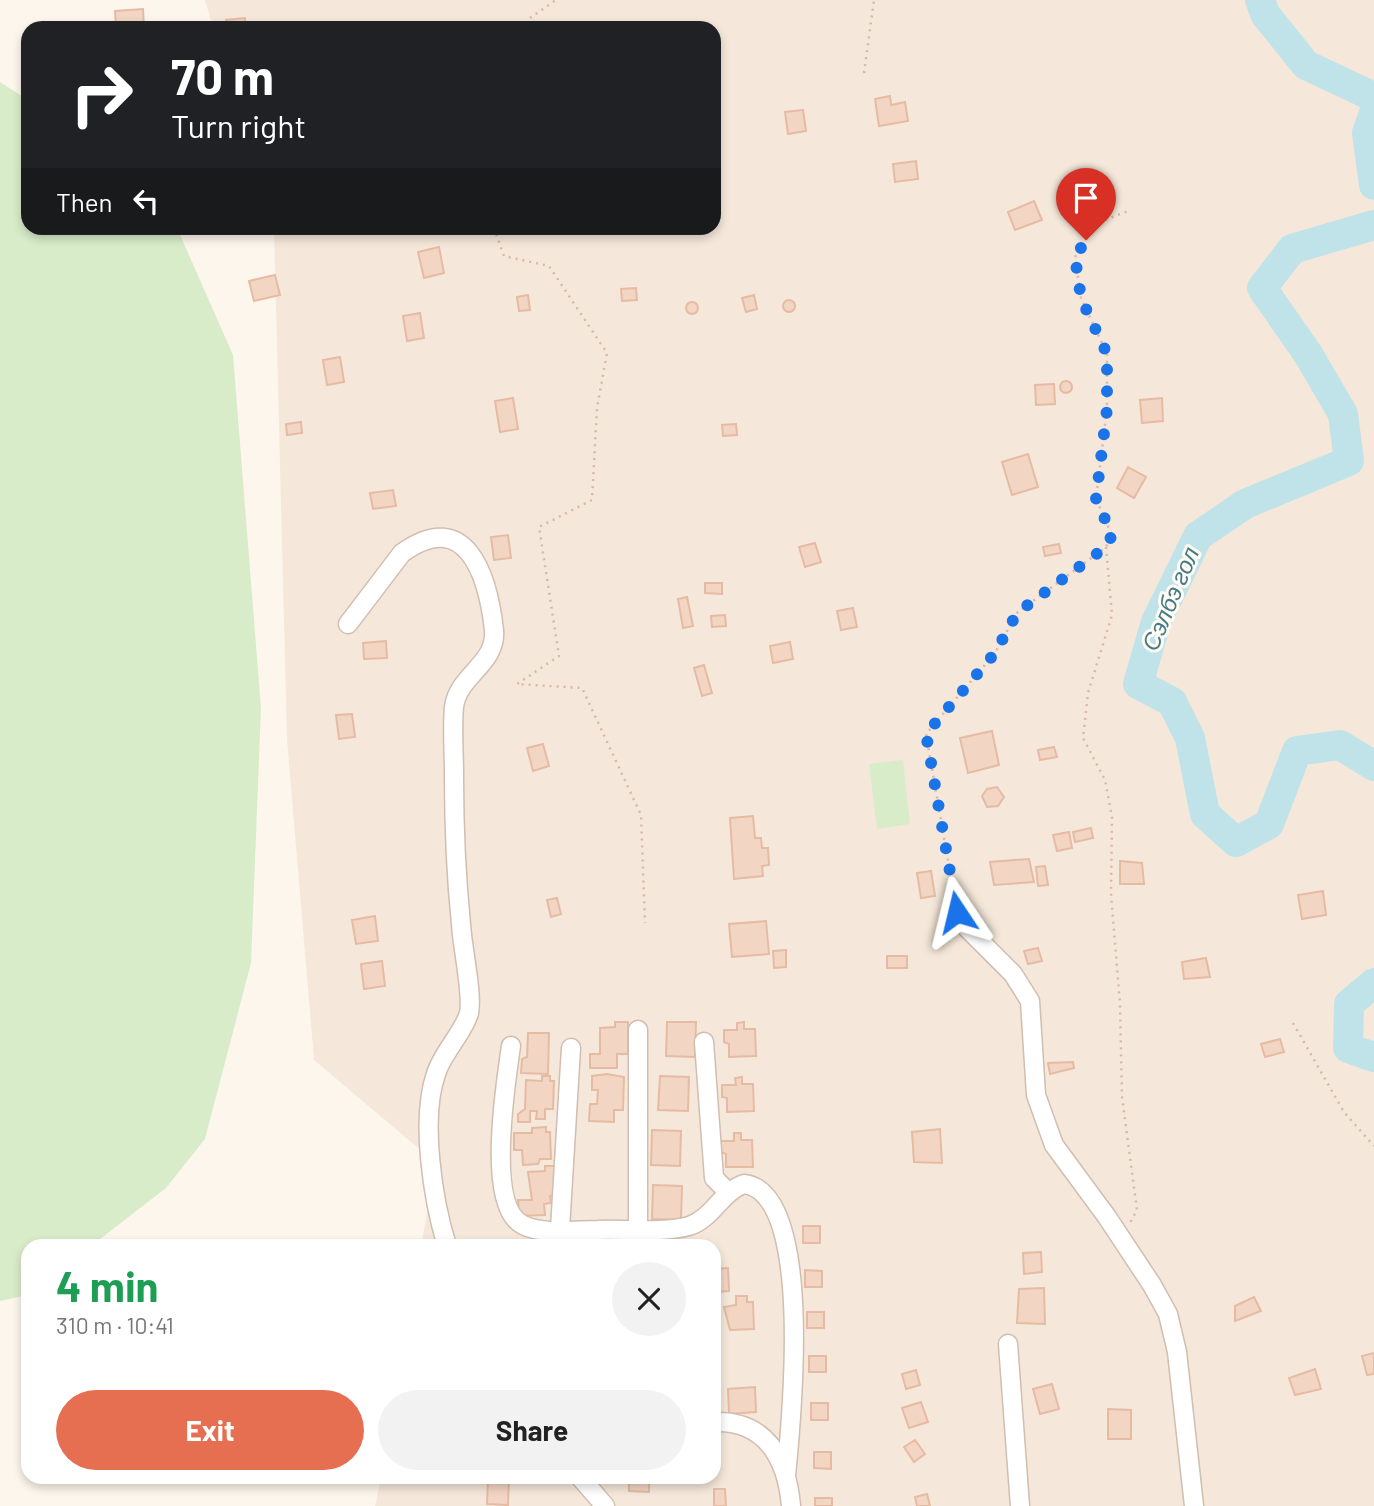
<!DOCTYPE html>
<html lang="en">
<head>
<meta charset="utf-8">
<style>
  :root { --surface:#fff; --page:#f2f2f2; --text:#222; --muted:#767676; --accent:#e76f51 }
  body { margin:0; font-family:Barlow,sans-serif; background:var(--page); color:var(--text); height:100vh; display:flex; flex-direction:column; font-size:26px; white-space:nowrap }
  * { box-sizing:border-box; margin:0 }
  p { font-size:23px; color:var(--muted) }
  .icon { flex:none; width:38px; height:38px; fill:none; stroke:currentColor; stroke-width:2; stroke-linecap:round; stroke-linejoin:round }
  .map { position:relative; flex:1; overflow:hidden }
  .details { position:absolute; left:21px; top:1239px; width:700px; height:245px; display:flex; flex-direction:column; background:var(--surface); border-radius:21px; box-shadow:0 4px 10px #0003 }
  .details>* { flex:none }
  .guide { position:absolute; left:21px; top:21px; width:700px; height:214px; border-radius:21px; box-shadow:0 4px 10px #0003; background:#202124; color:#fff; overflow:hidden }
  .pin { position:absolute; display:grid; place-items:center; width:60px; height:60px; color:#fff; margin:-72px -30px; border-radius:50% 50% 50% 0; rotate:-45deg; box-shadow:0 0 7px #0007 }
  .pin .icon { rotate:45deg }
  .me { position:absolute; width:77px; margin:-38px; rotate:350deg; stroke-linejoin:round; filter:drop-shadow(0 0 5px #0008) }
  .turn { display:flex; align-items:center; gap:24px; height:147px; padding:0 35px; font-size:32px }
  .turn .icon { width:91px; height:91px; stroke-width:2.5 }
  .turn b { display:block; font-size:49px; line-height:60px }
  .then { display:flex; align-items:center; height:66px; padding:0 35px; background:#0003; gap:14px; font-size:26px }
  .round { display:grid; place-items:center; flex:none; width:74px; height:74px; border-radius:37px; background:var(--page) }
  .headline { display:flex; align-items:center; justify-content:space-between; height:119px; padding:0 35px }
  h1 { font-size:42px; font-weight:700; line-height:52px; color:#1e9e55 }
  .cta { display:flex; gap:14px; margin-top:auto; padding:14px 35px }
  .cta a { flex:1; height:80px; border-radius:42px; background:var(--accent); color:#fff; font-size:28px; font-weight:700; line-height:80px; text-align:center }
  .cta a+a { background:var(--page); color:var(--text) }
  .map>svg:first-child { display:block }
  .residential { fill:#f5e8da }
  .green { fill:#d8ecc9 }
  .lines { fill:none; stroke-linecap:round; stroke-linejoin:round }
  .river { stroke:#bfe3e8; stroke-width:30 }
  .building { fill:#f3d5c3; stroke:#e6bba3; stroke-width:2 }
  .minor-casing { stroke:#d1beb0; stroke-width:21 }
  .path { stroke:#d9b8a5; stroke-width:2.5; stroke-dasharray:2 5; stroke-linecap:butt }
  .minor { stroke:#fff; stroke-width:18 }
  .route { stroke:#1a73e8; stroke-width:12; stroke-dasharray:0 21.6 }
  .labels { text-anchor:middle; stroke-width:6; stroke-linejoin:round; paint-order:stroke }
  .water-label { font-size:24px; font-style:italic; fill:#437c86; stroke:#fffaf3 }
</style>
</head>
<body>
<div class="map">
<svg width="1374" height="1506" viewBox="0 0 1374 1506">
  <rect width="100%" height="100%" fill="#fdf6ec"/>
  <!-- residential -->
  <path class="residential" d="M205,0H1374V1506H375L381,1477H714V1246H421L436,1163L314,1060L287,740L274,228H714V28H213Z"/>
  <!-- green -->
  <path class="green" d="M0,82L28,100V228H177L233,355L261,708L251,963L205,1139L166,1188L91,1246H28V1295L0,1301Z
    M903,760L910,824L877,829L869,764Z"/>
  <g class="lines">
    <!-- river -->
    <path class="river" d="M1260,0L1265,14L1306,65L1374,97
      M1374,113L1367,133L1374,185
      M1374,225L1292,249L1262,288L1308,354L1343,414L1349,461L1245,504L1198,536L1156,622L1138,684L1172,702L1190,738L1205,814L1236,842L1269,824L1297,751L1340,745L1374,766
      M1374,983L1349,1004L1348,1048L1374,1057"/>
  </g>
  <!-- building -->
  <path class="building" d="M143,9L144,28H116L115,11Z
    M245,18L246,28H227L226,20Z
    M890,96L891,105L905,102L908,121L879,126L875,99Z
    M803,110L806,131L788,134L785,112Z
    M916,161L918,179L895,182L893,164Z
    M1034,201L1042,220L1015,230L1008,212Z
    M439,247L444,273L424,278L418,252Z
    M275,275L280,295L254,301L249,281Z
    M636,288L637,300L622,301L621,289Z
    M528,295L530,310L519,311L517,297Z
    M754,295L757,309L746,312L742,298Z
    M783 306a6 6 0 1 1 12 0a6 6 0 1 1-12 0Z
    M686 308a6 6 0 1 1 12 0a6 6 0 1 1-12 0Z
    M420,313L424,338L407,341L403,316Z
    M340,357L344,382L327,385L323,360Z
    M1060 387a6 6 0 1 1 12 0a6 6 0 1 1-12 0Z
    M1054,384L1055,404L1036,405L1035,385Z
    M513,398L518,429L500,432L495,401Z
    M1162,398L1163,421L1142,423L1140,400Z
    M301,422L302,433L287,435L286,424Z
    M736,424L737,435L723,436L722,425Z
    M1028,454L1038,487L1012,495L1002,462Z
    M1128,467L1146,477L1134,498L1117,488Z
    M393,490L396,506L373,509L370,493Z
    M508,535L511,558L494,560L491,537Z
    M815,543L821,562L805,567L799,547Z
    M1059,544L1061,553L1045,556L1043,547Z
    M705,583H722V594L705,593Z
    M687,597L693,626L683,628L678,599Z
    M853,608L857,627L841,630L837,611Z
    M725,615L726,626L712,627L711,616Z
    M386,641L387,658L364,659L363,643Z
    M790,642L793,659L773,663L770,646Z
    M704,665L712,693L702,696L694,668Z
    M352,714L355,737L339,739L336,715Z
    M992,731L999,765L968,773L960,738Z
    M543,744L549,766L533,771L527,748Z
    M1054,747L1057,757L1040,760L1038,750Z
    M997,787L1004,797L998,806L987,807L982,796L987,789Z
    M753,816L755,838H761L762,848H768L769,865L762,866L763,876L734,879L730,818Z
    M1091,828L1093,838L1075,842L1073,832Z
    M1069,832L1072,848L1057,851L1053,835Z
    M1029,859L1034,882L994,885L990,862Z
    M1120,861L1142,863L1144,884H1120Z
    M1045,866L1048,885L1038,886L1036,867Z
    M931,871L935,896L921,898L917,873Z
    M1323,891L1326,915L1302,919L1298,895Z
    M557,898L561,914L551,917L547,900Z
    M375,916L378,941L356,944L352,920Z
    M766,921L769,954L732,957L729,924Z
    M1038,948L1042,961L1028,964L1024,951Z
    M786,950V967L774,968L773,951Z
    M887,956H907V968H887Z
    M1206,958L1210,977L1184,979L1182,962Z
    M382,961L385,986L364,989L361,964Z
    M615,1022H628V1054H617V1068H590V1054H600V1028L615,1027Z
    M667,1022H696L695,1057L666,1056Z
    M744,1022V1029H755L756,1056L729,1057V1044L724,1042V1030H737V1023Z
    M528,1033H549L548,1074L521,1073L522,1059L527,1057Z
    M1280,1039L1284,1052L1265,1057L1261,1044Z
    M1073,1062L1074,1068L1050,1074L1048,1063Z
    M607,1074L624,1077L623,1110H614V1122L589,1121L590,1104H597L598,1090H592V1076Z
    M542,1076H550V1081H554L553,1109H545V1119H536L537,1111H530V1122H518V1114L525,1109L526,1080L542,1081Z
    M660,1076L689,1077L688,1111L658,1110Z
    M742,1077V1084H753L754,1111L727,1112V1098L722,1097V1085H736L735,1078Z
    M546,1127V1132H550L551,1159H540L538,1164L523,1165L522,1150H514V1133H532V1128Z
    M940,1129L942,1163L914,1162L912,1132Z
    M652,1130L681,1131L680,1166L651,1165Z
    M734,1133H741V1140H752L753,1167H726V1154L721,1152V1141H734Z
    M545,1166H554L557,1170L558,1195L550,1196L551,1203L544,1204L545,1215L519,1216L518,1200H532L528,1172L545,1171Z
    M653,1185L682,1186L681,1220L652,1219Z
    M803,1226H820V1243H803Z
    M1041,1252L1042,1272L1024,1274L1023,1253Z
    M728,1268L729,1291L714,1292V1269Z
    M805,1270L822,1271V1287H805Z
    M1044,1288L1045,1324L1017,1323L1019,1289Z
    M736,1296H747V1302H753L754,1329L730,1330L724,1307L736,1305Z
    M1254,1297L1261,1311L1235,1321V1306Z
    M807,1312H824V1328H807Z
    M1374,1353V1374L1367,1375L1362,1356Z
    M809,1356H826V1372H809Z
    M1315,1369L1321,1389L1295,1395L1289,1378Z
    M916,1370L920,1385L906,1389L902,1374Z
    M1052,1384L1059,1409L1040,1414L1033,1389Z
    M755,1387L756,1412L729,1414L728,1389Z
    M921,1402L928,1422L909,1428L902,1408Z
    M811,1403H828V1420H811Z
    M1108,1409L1131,1410V1439H1108Z
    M915,1440L925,1454L914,1462L904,1447Z
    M814,1452H831V1469L814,1468Z
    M488,1477H509L508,1505L487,1504Z
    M629,1477H649V1492L629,1491Z
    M714,1489H725L726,1506H714Z
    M927,1494L930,1506H917L915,1497Z
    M815,1498H832V1506H815Z"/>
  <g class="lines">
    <!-- minor casing -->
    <g class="minor-casing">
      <path id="minor" d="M348,624L402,553C467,506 488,577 494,630C497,664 458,675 454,707C452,729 454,753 454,776C454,825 456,875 461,924C462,946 473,994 469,1013C464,1032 442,1053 436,1074C420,1119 433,1201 447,1246
        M957,912L967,928L1013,974L1030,1001L1036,1095L1054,1145L1107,1217L1152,1285L1168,1314L1177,1352L1194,1506
        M704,1042L714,1178L729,1193
        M511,1046C506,1082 485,1207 523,1225C543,1235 576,1230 598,1230C623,1229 666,1233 689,1226C712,1219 722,1191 744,1184C815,1192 791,1424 786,1476
        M638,1228V1030
        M560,1229L571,1048
        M1008,1344L1020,1506
        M714,1422C766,1420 787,1459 791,1506
        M580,1477L605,1506"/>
    </g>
    <!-- path -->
    <path class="path" d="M530,18L556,0
      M864,73L874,0
      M497,228L495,231L504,256L549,266L607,353L597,408L592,500L539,527L559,656L517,684L582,688L641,815L645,923
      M1106,547L1112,615L1088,693L1083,738L1105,780L1112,817L1111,894L1120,1004L1122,1097L1137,1210L1130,1223
      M954,895L926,734L995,653L1017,613L1106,547L1112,535L1096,499L1107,409V354L1081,298L1075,257L1097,223L1131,210
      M1293,1023L1344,1112L1374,1146"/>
    <!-- minor -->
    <use href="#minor" class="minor"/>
  </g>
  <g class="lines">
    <!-- route -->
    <path class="route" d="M957,912L926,734L995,653L1017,613L1106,547L1112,535L1096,499L1107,409V354L1081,298L1075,257L1086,240"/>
  </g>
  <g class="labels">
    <!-- water labels -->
    <g class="water-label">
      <text transform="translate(1171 599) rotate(-67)" y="8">Сэлбэ гол</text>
    </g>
  </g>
</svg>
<div class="pin" style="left:1086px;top:240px;background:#d93025"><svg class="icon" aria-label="arrive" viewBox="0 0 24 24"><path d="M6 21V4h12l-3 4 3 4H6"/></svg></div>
<svg class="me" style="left:957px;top:912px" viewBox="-20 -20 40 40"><path d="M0-17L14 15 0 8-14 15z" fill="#1a73e8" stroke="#fff" stroke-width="4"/></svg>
<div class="guide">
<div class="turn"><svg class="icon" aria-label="right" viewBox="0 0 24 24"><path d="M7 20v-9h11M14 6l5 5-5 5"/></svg><div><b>70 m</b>Turn right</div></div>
<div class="then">Then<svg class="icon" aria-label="left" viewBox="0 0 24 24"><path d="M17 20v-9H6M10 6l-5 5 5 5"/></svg></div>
</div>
<section class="details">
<div class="headline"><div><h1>4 min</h1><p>310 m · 10:41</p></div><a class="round"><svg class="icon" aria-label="close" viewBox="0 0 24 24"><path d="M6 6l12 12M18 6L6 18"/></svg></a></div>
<div class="cta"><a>Exit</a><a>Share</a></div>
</section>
</div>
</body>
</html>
